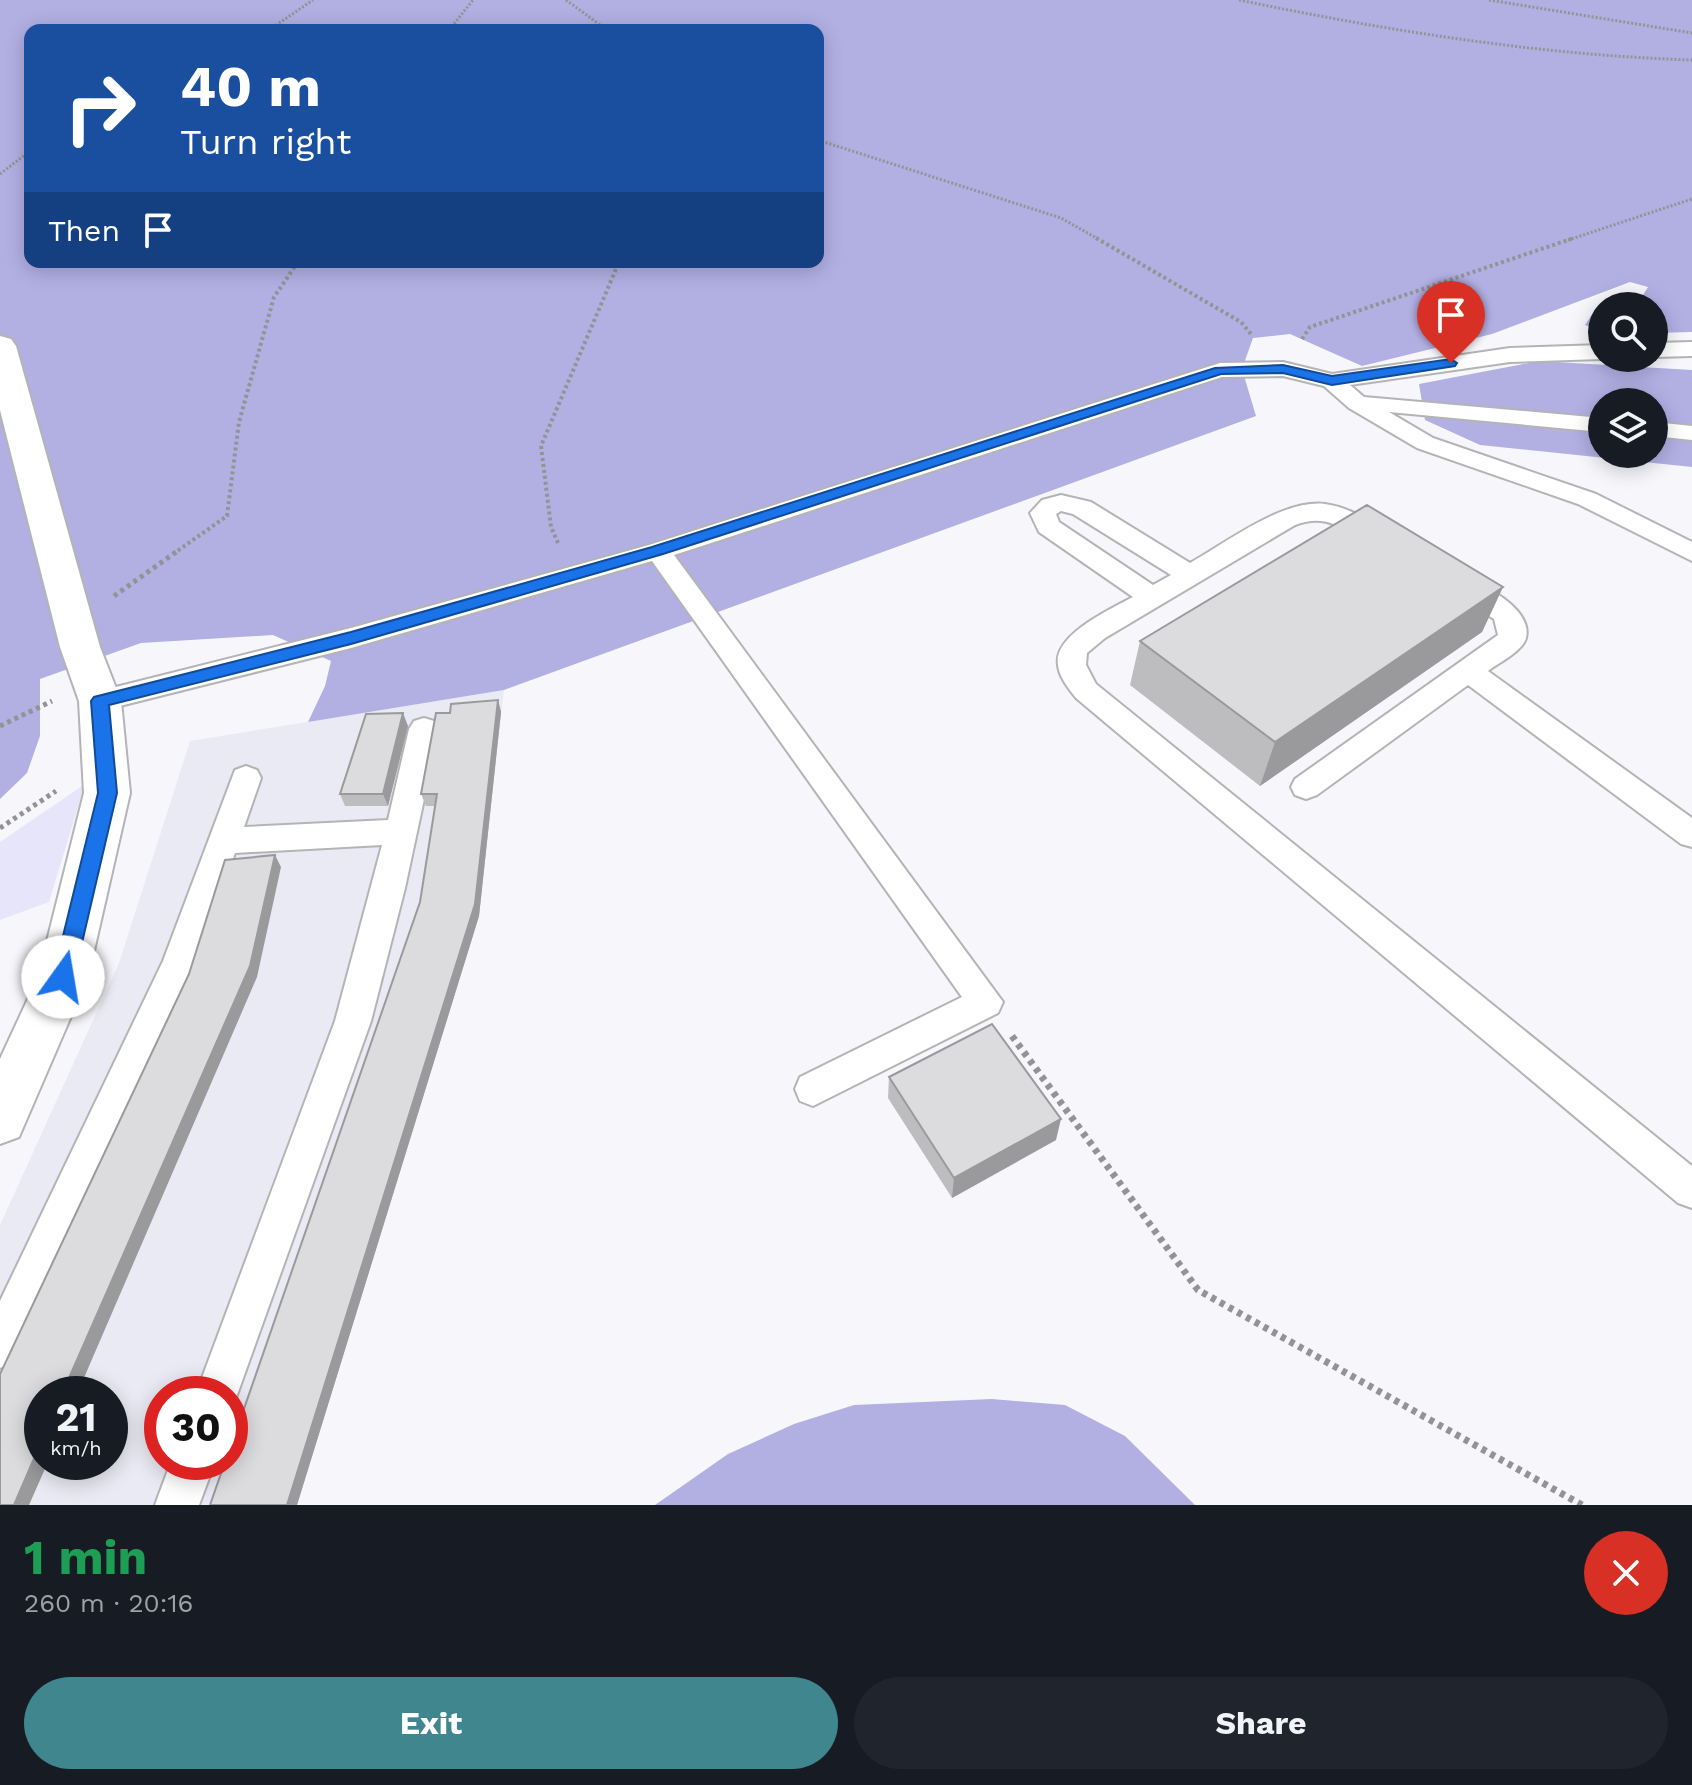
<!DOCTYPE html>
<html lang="en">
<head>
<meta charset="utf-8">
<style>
  :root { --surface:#171b24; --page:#20242c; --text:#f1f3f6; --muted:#9ea1a6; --accent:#3f868e }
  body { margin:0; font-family:"Work Sans",sans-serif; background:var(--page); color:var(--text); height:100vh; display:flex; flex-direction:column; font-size:30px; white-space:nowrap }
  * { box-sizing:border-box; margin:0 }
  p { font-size:26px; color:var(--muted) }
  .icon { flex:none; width:44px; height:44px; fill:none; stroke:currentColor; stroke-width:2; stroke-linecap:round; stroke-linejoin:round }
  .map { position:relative; height:1505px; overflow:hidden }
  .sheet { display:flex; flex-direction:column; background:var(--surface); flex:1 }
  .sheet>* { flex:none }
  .banner { position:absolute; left:24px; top:24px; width:800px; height:244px; border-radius:16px; box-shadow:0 4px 20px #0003; background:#1a4fa0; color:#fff; overflow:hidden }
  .buttons { position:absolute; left:1588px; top:292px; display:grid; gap:16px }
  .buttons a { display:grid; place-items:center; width:80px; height:80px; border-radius:50%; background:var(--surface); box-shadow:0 4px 20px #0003; font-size:40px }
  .speed { position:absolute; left:24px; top:1376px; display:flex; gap:16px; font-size:40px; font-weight:700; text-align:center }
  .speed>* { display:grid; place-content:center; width:104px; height:104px; border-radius:50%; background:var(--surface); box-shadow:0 4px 20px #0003; line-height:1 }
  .speed small { font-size:20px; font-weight:400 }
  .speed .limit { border:12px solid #d22; background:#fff; color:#111 }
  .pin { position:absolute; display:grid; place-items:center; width:68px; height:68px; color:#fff; margin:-82px -34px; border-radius:50% 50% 50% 0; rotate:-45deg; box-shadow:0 0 8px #0007 }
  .pin .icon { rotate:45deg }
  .me { position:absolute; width:88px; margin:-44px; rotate:13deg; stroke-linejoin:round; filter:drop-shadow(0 0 6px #0008) }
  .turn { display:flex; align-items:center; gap:28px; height:168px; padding:0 24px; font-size:36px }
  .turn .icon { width:104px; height:104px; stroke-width:2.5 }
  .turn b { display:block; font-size:56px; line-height:68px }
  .then { display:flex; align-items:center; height:76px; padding:0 24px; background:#0003; gap:16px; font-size:30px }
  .round { display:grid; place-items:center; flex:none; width:84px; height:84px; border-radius:42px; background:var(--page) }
  .head { display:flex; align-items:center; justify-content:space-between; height:136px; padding:0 24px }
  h1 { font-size:48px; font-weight:700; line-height:60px; color:#1e9e55 }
  .button { display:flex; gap:16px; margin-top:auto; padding:16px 24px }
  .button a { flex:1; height:92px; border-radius:48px; background:var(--accent); color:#fff; font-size:32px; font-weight:700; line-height:92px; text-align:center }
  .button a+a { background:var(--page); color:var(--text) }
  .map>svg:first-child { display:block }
  .built { fill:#eaeaf4; fill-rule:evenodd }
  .green { fill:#e6e5f9 }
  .forest { fill:#b2afe3; fill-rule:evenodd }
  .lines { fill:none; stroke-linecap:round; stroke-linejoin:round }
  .lane-casing { stroke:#b4b4b7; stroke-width:4 }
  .street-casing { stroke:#b4b4b7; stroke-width:4 }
  .path-far3 { stroke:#939396; stroke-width:3; stroke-dasharray:2 2; stroke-linecap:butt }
  .path-far2 { stroke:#939396; stroke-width:4; stroke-dasharray:3 3; stroke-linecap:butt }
  .path-far1 { stroke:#939396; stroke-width:5; stroke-dasharray:4 4; stroke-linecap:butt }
  .path { stroke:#939396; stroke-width:7; stroke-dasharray:5 5; stroke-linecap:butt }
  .lane { fill:#fff; fill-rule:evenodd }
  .street { fill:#fff; fill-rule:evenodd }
  .wall { fill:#bdbdc0 }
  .shaded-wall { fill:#9a9a9c }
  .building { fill:#dcdcdf; stroke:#9a9a9c; stroke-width:2 }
  .route { fill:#1a73e8; stroke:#114b97; stroke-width:2 }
</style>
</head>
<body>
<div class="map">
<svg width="1692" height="1505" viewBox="0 0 1692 1505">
  <rect width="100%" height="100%" fill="#f7f7fb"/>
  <!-- built -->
  <path class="built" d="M504,690L479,916L297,1505H0V1225L119,963L190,741ZM42,1394H110V1462H42ZM162,1394H230V1462H162Z"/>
  <!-- green -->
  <path class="green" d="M85,784L49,902L0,920V842Z"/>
  <!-- forest -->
  <path class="forest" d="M0,0H1692V332L1654,333V306H1602V331L1585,325L1598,305L1643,295L1648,287L1630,282L1492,334L1362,366L1290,334L1253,338L1242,369L1256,416L504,690L308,722L325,686L331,661L273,635L141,643L40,679V736L27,773L0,799ZM30,30H818V262H30Z
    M1539,361L1692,370V467L1480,445L1425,420L1419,384ZM1602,402H1654V454H1602Z
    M992,1399L1065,1405L1125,1436L1195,1505H655L728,1454L794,1424L854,1405Z"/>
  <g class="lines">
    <!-- lane casing -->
    <g class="lane-casing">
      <path id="lane" d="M1692,342V356L1654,357V343Z
        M1602,345V358H1605L1602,359L1510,362L1350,385L1364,397L1602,418V432L1389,412L1433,438L1596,494L1692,542V561L1578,504L1417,448L1349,408L1324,386L1283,376L1222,377L674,555L1003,1002L998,1013L813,1106L800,1101L795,1089L800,1077L962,997L652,561L351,648L100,711L90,708L86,701L90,694L100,691L351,628L649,545L1220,363L1283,362L1332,374L1510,348Z
        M1654,422L1692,426V440L1654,436Z
        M1061,495L1091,502L1190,563C1226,543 1282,499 1325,504C1348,507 1368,520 1387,531L1391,537L1387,543L1378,545C1344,536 1334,511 1295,525L1105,638L1087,653L1086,665L1096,684L1692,1166V1208L1678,1203L1076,698C1069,689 1059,677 1058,665C1053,635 1111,609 1133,597L1039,532L1030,513L1042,500ZM1061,511L1073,514L1171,575L1153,585L1059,522L1056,514Z
        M1461,577C1483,583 1533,609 1526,638C1523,651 1498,663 1488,671L1692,818V847L1681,844L1468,685L1317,795L1306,799L1295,795L1291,787L1295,779L1498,635L1494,619L1452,592L1448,586L1452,580Z
        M424,718L434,721L439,729L405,888L371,1021L232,1409L230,1394H196L335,1021L382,845L235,853L197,961L15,1362L0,1368V1301L163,961L235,770L246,766L257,770L261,778L244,827L388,820L409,729L414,721Z
        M171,1462H215L199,1505H155Z"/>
    </g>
    <!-- street casing -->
    <g class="street-casing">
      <path id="street" d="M0,336L11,339L16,346L100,647L121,701L130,793L88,977L19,1137L0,1144V1059L38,977L84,793L79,701L60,647L0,410Z"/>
    </g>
    <!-- path-far3 -->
    <path class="path-far3" d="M566,0L607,30
      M1239,0C1389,31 1539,55 1692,60
      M1489,0L1692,33
      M269,30L313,0
      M449,30L473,0
      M818,140L1061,218L1100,240
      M0,174L30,151
      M1568,240L1692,199"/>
    <!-- path-far2 -->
    <path class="path-far2" d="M1096,238L1241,322L1251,334
      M1302,339L1310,327L1574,238
      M558,543L551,527L541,446L619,262
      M173,554L227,516L239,422L274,297L298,262"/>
    <!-- path-far1 -->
    <path class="path-far1" d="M114,596L176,552
      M0,726L52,701
      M0,828L56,791"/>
    <!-- path -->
    <path class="path" d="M1012,1036L1198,1290L1582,1505"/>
    <!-- lane -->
    <use href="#lane" class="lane"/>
    <!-- street -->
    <use href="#street" class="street"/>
  </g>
  <!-- wall -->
  <path class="wall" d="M1503,587L1482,632L1260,786L1130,685L1140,641Z
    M498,700L501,712L479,916L297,1505H210L420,902L435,806H426L421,794Z
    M408,726L388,806H345L340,794Z
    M889,1077L1056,1140L952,1198L888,1098Z"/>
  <!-- shaded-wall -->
  <path class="shaded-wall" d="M1503,587L1482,632L1260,786L1275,742Z
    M498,700L501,712L479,916L297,1505H287Z
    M403,713L408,726L388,806L383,794Z
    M275,855L281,867L257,977L77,1394H62Z
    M1061,1119L1056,1140L952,1198L954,1178Z
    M42,1440V1462H48L29,1505H14Z"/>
  <!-- building -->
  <path class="building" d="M1367,505L1503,587L1275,742L1140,641Z
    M498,700L475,904L287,1505H210L225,1462H230V1449L420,902L437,794H421L436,713H450L451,704Z
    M403,713L383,794H340L366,714Z
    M275,855L250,966L62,1394H42V1440L14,1505H0V1374L189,974L225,860Z
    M992,1024L1061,1119L954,1178L889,1077Z"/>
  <!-- route -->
  <path class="route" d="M1451,359L1457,363L1455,366L1332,385L1283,373L1221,374L663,554L351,644L109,705L117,793L74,977L71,983L63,986L56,983L53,977L98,793L91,701L94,697L351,632L652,547L1215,368L1283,365L1332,376Z"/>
</svg>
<div class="buttons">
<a><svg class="icon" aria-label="search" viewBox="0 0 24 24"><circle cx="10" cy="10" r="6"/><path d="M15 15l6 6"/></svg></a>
<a><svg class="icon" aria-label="layers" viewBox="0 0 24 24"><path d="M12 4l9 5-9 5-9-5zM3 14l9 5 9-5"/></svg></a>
</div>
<div class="speed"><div>21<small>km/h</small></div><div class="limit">30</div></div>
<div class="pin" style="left:1451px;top:363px;background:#d93025"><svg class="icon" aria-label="arrive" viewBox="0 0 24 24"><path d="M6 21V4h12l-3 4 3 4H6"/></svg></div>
<svg class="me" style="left:63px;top:977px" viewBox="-20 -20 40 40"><circle r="19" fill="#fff"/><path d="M0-13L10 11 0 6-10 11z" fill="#1a73e8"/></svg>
<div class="banner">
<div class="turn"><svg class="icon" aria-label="right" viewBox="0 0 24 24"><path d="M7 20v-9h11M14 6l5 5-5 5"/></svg><div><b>40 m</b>Turn right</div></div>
<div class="then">Then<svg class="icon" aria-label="arrive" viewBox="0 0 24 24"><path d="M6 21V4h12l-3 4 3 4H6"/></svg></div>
</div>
</div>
<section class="sheet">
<div class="head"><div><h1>1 min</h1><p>260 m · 20:16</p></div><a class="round" style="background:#d93025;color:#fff"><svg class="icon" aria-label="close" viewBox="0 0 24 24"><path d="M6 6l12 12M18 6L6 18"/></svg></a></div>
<div class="button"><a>Exit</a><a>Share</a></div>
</section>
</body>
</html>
